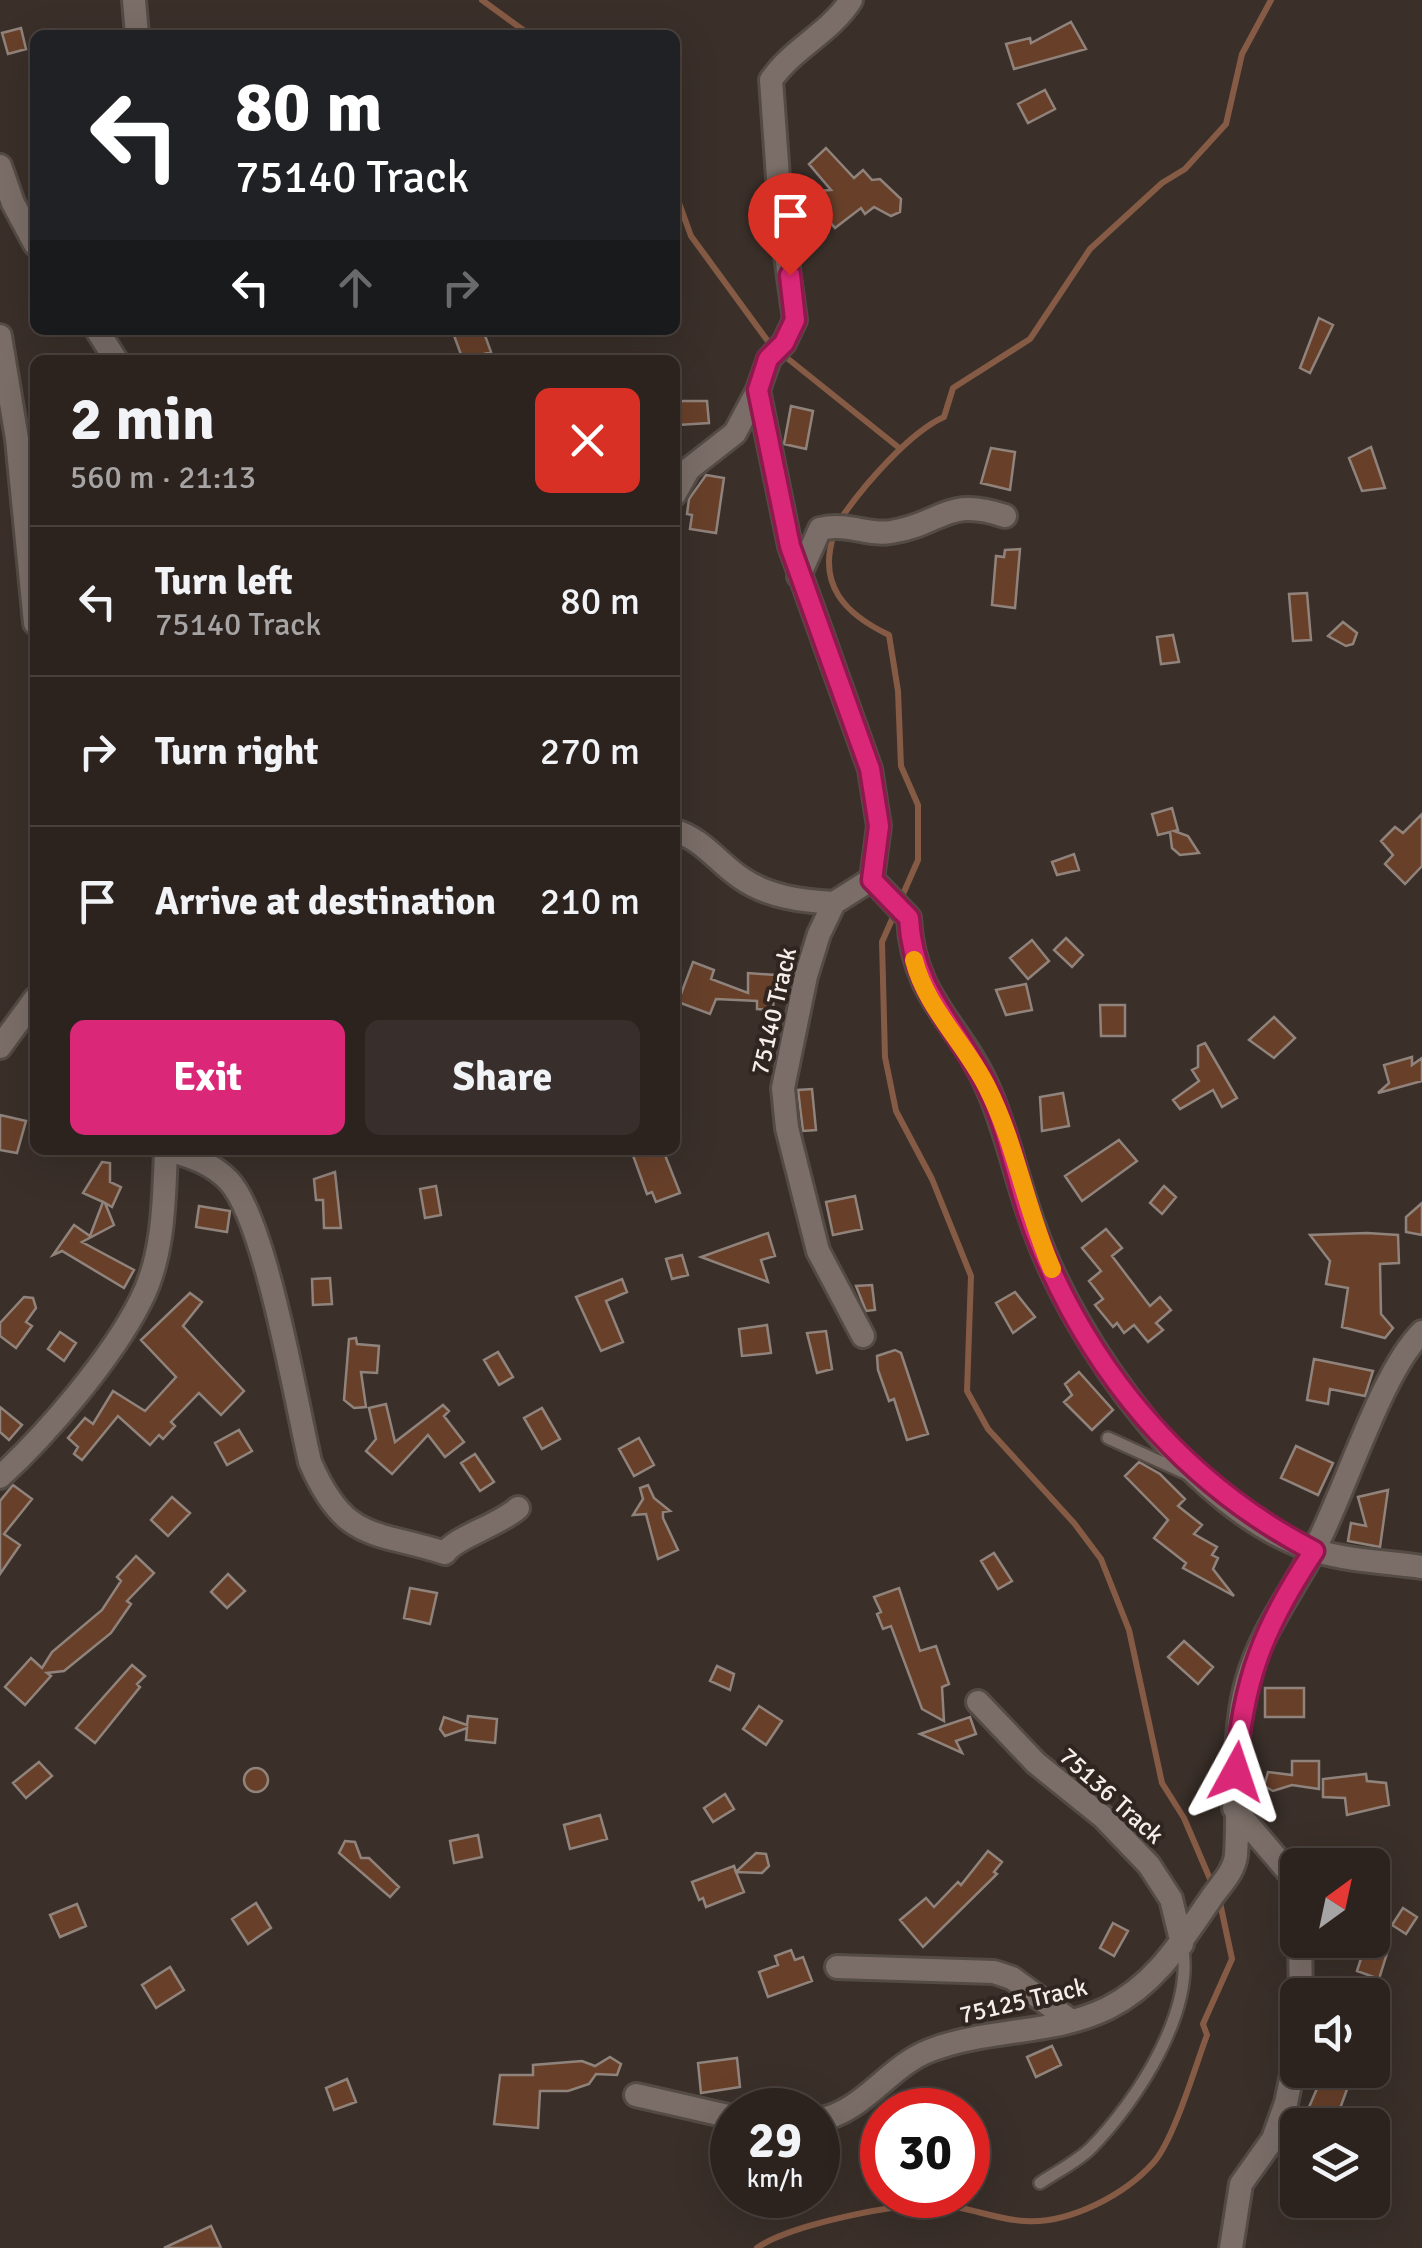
<!DOCTYPE html>
<html lang="en">
<head>
<meta charset="utf-8">
<style>
  :root { --surface:#2c231f; --page:#382f2c; --text:#f1f3f6; --muted:#a6a4a4; --line:#48403d; --accent:#db2777 }
  body { margin:0; font-family:Signika,sans-serif; background:var(--page); color:var(--text); height:100vh; display:flex; flex-direction:column; font-size:38px; white-space:nowrap }
  * { box-sizing:border-box; margin:0 }
  p { font-size:32px; color:var(--muted) }
  .icon { flex:none; width:55px; height:55px; fill:none; stroke:currentColor; stroke-width:2; stroke-linecap:round; stroke-linejoin:round }
  .map { position:relative; flex:1; overflow:hidden }
  .side { position:absolute; left:30px; top:355px; width:650px; height:800px; display:flex; flex-direction:column; background:var(--surface); border-radius:15px; box-shadow:0 10px 40px #0002,0 0 0 2px var(--line) }
  .side>* { flex:none }
  .guide { position:absolute; left:30px; top:30px; width:650px; height:305px; border-radius:15px; box-shadow:0 10px 40px #0002,0 0 0 2px var(--line); background:#202124; color:#fff; overflow:hidden }
  .needle { width:65px; rotate:33deg }
  .fabs { position:absolute; left:1280px; top:1848px; display:grid; gap:20px }
  .fabs a { display:grid; place-items:center; width:110px; height:110px; border-radius:15px; background:var(--surface); box-shadow:0 10px 40px #0002,0 0 0 2px var(--line); font-size:50px }
  .speed { position:absolute; left:710px; top:2088px; display:flex; gap:20px; font-size:50px; font-weight:700; text-align:center }
  .speed>* { display:grid; place-content:center; width:130px; height:130px; border-radius:50%; background:var(--surface); box-shadow:0 10px 40px #0002,0 0 0 2px var(--line); line-height:1 }
  .speed small { font-size:25px; font-weight:400 }
  .speed .limit { border:15px solid #d22; background:#fff; color:#111 }
  .pin { position:absolute; display:grid; place-items:center; width:85px; height:85px; color:#fff; margin:-102px -42px; border-radius:50% 50% 50% 0; rotate:-45deg; box-shadow:0 0 10px #0007 }
  .pin .icon { rotate:45deg }
  .me { position:absolute; width:110px; margin:-55px; rotate:5deg; stroke-linejoin:round; filter:drop-shadow(0 0 8px #0008) }
  .turn { display:flex; align-items:center; gap:35px; height:210px; padding:0 40px; font-size:45px }
  .turn .icon { width:130px; height:130px; stroke-width:2.5 }
  .turn b { display:block; font-size:70px; line-height:85px }
  .lanes { display:flex; align-items:center; height:95px; padding:0 40px; background:#0003; justify-content:center; gap:50px; direction:ltr }
  .lanes .off { opacity:.35 }
  .round { display:grid; place-items:center; flex:none; width:105px; height:105px; border-radius:15px; background:var(--page) }
  .head { display:flex; align-items:center; justify-content:space-between; height:170px; padding:0 40px }
  h1 { font-size:60px; font-weight:700; line-height:75px }
  .cta { display:flex; gap:20px; margin-top:auto; padding:20px 40px }
  .cta a { flex:1; height:115px; border-radius:15px; background:var(--accent); color:#fff; font-size:40px; font-weight:700; line-height:115px; text-align:center }
  .cta a+a { background:var(--page); color:var(--text) }
  ul { padding:0; list-style:none }
  li { display:flex; align-items:center; gap:30px; height:150px; padding:0 40px; border-top:2px solid var(--line) }
  li div { flex:1 }
  li b { display:block; font-size:38px }
  li em { font-style:normal }
  .map>svg:first-child { display:block }
  .lines { fill:none; stroke-linecap:round; stroke-linejoin:round }
  .stream { stroke:#865b45; stroke-width:6 }
  .building { fill:#68402a; stroke:#90837c; stroke-width:2.5 }
  .lane-casing { stroke:#544b45; stroke-width:16 }
  .street-casing { stroke:#544b45; stroke-width:28 }
  .lane { stroke:#7b6e68; stroke-width:11 }
  .street { stroke:#7b6e68; stroke-width:22 }
  .route-casing { stroke:#8e194d; stroke-width:25 }
  .route { stroke:#db2777; stroke-width:18 }
  .slow { stroke:#f59e0b; stroke-width:18 }
  .labels { text-anchor:middle; stroke-width:8; stroke-linejoin:round; paint-order:stroke }
  .street-label { font-size:25px; fill:#f6eeeb; stroke:#30251f }
</style>
</head>
<body>
<div class="map">
<svg width="1422" height="2248" viewBox="0 0 1422 2248">
  <rect width="100%" height="100%" fill="#3a2f29"/>
  <g class="lines">
    <!-- stream -->
    <path class="stream" d="M482,0L530,35
      M675,192L691,236L770,344
      M787,358L898,447
      M842,517C864,485 910,432 944,417L953,388L1030,339L1090,249L1162,183L1185,169L1226,124L1242,54L1271,0
      M834,534C817,585 845,614 889,635L898,691L901,766L918,805V860L882,942L885,1057L896,1111L932,1179L971,1276L967,1391L988,1429L1074,1523L1101,1559L1129,1630L1162,1783L1184,1818L1213,1886
      M757,2248C788,2225 903,2201 942,2205C969,2207 997,2220 1025,2221C1069,2224 1125,2195 1154,2162C1174,2139 1195,2067 1207,2035L1203,2024L1232,1959L1219,1898"/>
  </g>
  <!-- building -->
  <path class="building" d="M1071,22L1086,49L1014,69L1006,44L1030,38L1031,43Z
    M21,28L26,49L8,54L2,33Z
    M1045,90L1055,109L1028,123L1018,104Z
    M826,148L854,178L863,170L872,180L880,179L901,199L900,212L891,216L874,207L865,214L861,208L835,228L805,192L831,190L809,164Z
    M1319,318L1333,325L1310,373L1300,368Z
    M452,330H483L491,352L463,360Z
    M683,401H707L709,423L678,425L676,403Z
    M791,406L813,411L806,449L784,444Z
    M1371,447L1385,488L1362,491L1349,458Z
    M991,448L1015,452L1010,490L981,483Z
    M706,475L724,478L716,533L690,529L692,515L687,514L689,499Z
    M1020,549L1015,608L992,605L996,556L1004,557L1005,550Z
    M1307,593L1311,640L1293,641L1289,594Z
    M1343,622L1357,633L1353,644L1346,646L1328,636Z
    M1173,635L1179,662L1161,664L1157,637Z
    M1172,808L1178,830L1174,831L1188,836L1199,853L1180,855L1172,848L1170,832L1158,835L1152,814Z
    M1422,814V866L1405,884L1385,864L1393,855L1381,841L1395,827L1403,833Z
    M1074,854L1079,870L1057,875L1052,862Z
    M1066,938L1083,955L1072,967L1054,950Z
    M1032,940L1049,961L1028,979L1010,958Z
    M693,962L714,970L711,979L748,993V973L775,975L773,1010L757,1009V1001L716,999L710,1014L678,1002Z
    M1026,984L1032,1010L1006,1015L996,990Z
    M1100,1005H1125V1036H1101Z
    M1274,1017L1295,1038L1274,1058L1249,1040Z
    M1205,1043L1237,1098L1222,1107L1213,1090L1180,1109L1173,1100L1199,1081L1192,1070L1198,1067V1046Z
    M1412,1057V1065L1422,1058V1081L1378,1093L1389,1083L1384,1065Z
    M812,1089L816,1130L803,1131L798,1090Z
    M1063,1093L1069,1126L1042,1131L1040,1097Z
    M0,1115L26,1121L17,1153L0,1150Z
    M1119,1140L1137,1161L1082,1201L1065,1176Z
    M631,1150H663L680,1193L656,1202L652,1192L647,1194Z
    M102,1162L110,1163V1182L121,1187L112,1207L105,1203L114,1225L82,1242L134,1270L124,1288L62,1251L53,1255L74,1225L90,1236L103,1202L83,1193Z
    M335,1172L341,1228H324L323,1200H316L314,1179Z
    M436,1186L441,1215L425,1218L420,1189Z
    M1164,1186L1176,1197L1162,1214L1150,1203Z
    M855,1196L862,1229L833,1235L826,1202Z
    M1422,1203V1235L1406,1232V1217Z
    M199,1206L230,1211L227,1232L196,1227Z
    M1106,1229L1122,1248L1112,1256L1150,1306L1160,1297L1171,1310L1156,1323L1163,1330L1148,1342L1134,1325L1124,1333L1117,1323L1113,1327L1095,1305L1103,1299L1089,1281L1101,1271L1082,1248Z
    M768,1233L775,1256L761,1260L768,1282L701,1257Z
    M1367,1233L1398,1235L1399,1263L1380,1264L1381,1314L1393,1328L1385,1338L1342,1327L1348,1288L1326,1284L1330,1261L1310,1235Z
    M682,1255L688,1275L672,1279L666,1259Z
    M330,1278L332,1304L313,1305L312,1279Z
    M622,1279L627,1292L606,1301L623,1342L601,1351L576,1297Z
    M872,1285L875,1310L866,1311L856,1286Z
    M1015,1292L1035,1317L1013,1333L996,1303Z
    M190,1293L202,1302L183,1326L244,1391L221,1415L199,1393L171,1422L175,1426L163,1439L159,1435L150,1445L118,1416L82,1460L74,1454L78,1447L68,1438L85,1418L93,1424L113,1391L145,1411L176,1377L141,1340Z
    M24,1297L33,1298L36,1308L26,1322L32,1326L16,1348L0,1336V1323Z
    M767,1325L771,1353L742,1356L739,1329Z
    M826,1331L832,1369L817,1373L807,1333Z
    M60,1332L76,1343L64,1361L48,1349Z
    M356,1338L357,1344L379,1346L377,1373L361,1372L366,1407L354,1408L344,1400L349,1339Z
    M895,1350L901,1353L928,1434L907,1440L894,1399L889,1401L878,1370L877,1356Z
    M498,1352L513,1377L499,1385L484,1360Z
    M1314,1359L1373,1371L1365,1396L1330,1389L1328,1404L1307,1400Z
    M1079,1372L1113,1410L1092,1430L1064,1402L1072,1395L1065,1384Z
    M386,1404L395,1442L443,1405L449,1411L444,1416L464,1442L445,1457L428,1435L392,1474L366,1451L376,1439L369,1408Z
    M0,1407L22,1425L9,1440L0,1432Z
    M542,1408L560,1439L542,1449L524,1418Z
    M239,1430L252,1451L227,1465L215,1443Z
    M639,1438L654,1465L634,1476L619,1449Z
    M1296,1446L1333,1463L1318,1495L1281,1478Z
    M475,1454L494,1482L480,1491L461,1463Z
    M1139,1462L1160,1474L1185,1499L1178,1506L1202,1525L1194,1534L1217,1547L1212,1555L1218,1558L1213,1569L1234,1596L1183,1568L1186,1563L1154,1538L1168,1520L1125,1476Z
    M13,1485L32,1499L4,1534L20,1545L0,1574V1501Z
    M648,1485L654,1498L670,1511L663,1512V1518L678,1550L658,1559L646,1514L633,1515L643,1499L640,1488Z
    M1388,1490L1380,1547L1348,1541L1351,1523L1366,1526L1358,1497Z
    M172,1497L190,1513L168,1536L151,1520Z
    M994,1553L1012,1581L998,1589L981,1561Z
    M136,1556L154,1573L127,1601L131,1604L111,1633L64,1671L47,1673L51,1676L25,1705L5,1687L31,1658L42,1668L52,1652L102,1610L121,1581L117,1577Z
    M228,1574L245,1591L227,1608L211,1592Z
    M410,1588L437,1593L430,1624L404,1618Z
    M899,1588L920,1651L936,1646L949,1684L942,1687L944,1721L922,1709L891,1626L883,1629L877,1614L881,1612L874,1597Z
    M1184,1641L1213,1667L1198,1684L1168,1657Z
    M132,1665L145,1676L137,1684L140,1687L95,1743L76,1728Z
    M717,1666L734,1674L730,1690L710,1681Z
    M1265,1688H1304V1717H1265Z
    M759,1706L782,1721L766,1745L743,1729Z
    M468,1716L497,1719L495,1743L466,1740L467,1728L445,1736L440,1729L444,1717L467,1725Z
    M970,1717L976,1734L956,1741L962,1753L920,1734Z
    M1292,1761H1319V1789L1292,1785L1273,1791L1264,1786L1268,1772L1292,1775Z
    M39,1762L52,1776L26,1798L13,1783Z
    M244 1780a12 12 0 1 1 24 0a12 12 0 1 1-24 0Z
    M1366,1774L1367,1781L1386,1783L1389,1805L1347,1815L1345,1798L1323,1797V1779Z
    M725,1794L734,1809L713,1822L704,1808Z
    M600,1815L607,1839L570,1849L564,1825Z
    M478,1835L482,1857L454,1863L450,1841Z
    M345,1841L355,1842L361,1858H369L399,1887L390,1897L339,1853Z
    M988,1851L1002,1862L994,1872L997,1874L923,1947L900,1920L926,1898L934,1907L958,1882L961,1885Z
    M756,1853L766,1854L769,1866L762,1873L736,1872L744,1892L706,1907L703,1898L699,1900L692,1882L734,1866L736,1872Z
    M256,1903L271,1928L248,1944L232,1919Z
    M77,1904L86,1926L60,1937L50,1915Z
    M1403,1908L1417,1917L1406,1934L1392,1925Z
    M1113,1923L1128,1931L1114,1956L1100,1948Z
    M1366,1943L1388,1950L1379,1979L1357,1971Z
    M791,1950L795,1960L803,1957L812,1981L768,1997L759,1972L778,1965L775,1956Z
    M170,1967L184,1990L156,2008L142,1985Z
    M1052,2046L1061,2065L1036,2077L1027,2057Z
    M610,2057L621,2064L617,2075L596,2074L589,2084L568,2091H540L538,2128L494,2124L500,2075H533V2065L582,2061L595,2066Z
    M737,2058L740,2087L701,2093L698,2063Z
    M1325,2070H1354L1334,2125L1306,2114Z
    M347,2079L356,2102L334,2110L326,2088Z
    M211,2226L221,2248H164Z"/>
  <g class="lines">
    <!-- lane casing -->
    <g class="lane-casing">
      <path id="lane" d="M1108,1438L1185,1473
        M1040,2183C1056,2172 1077,2162 1091,2148C1137,2101 1196,2010 1182,1944"/>
    </g>
    <!-- street casing -->
    <g class="street-casing">
      <path id="street" d="M134,0L137,35
        M851,0C830,33 793,48 771,80L781,219L795,320L784,343L769,359L758,390L790,546L870,769L879,826L872,879
        M0,166L13,203L35,244
        M97,330L116,360
        M0,336L17,439L35,623
        M675,494L689,469L735,433L758,390
        M799,576L820,529C848,522 868,536 891,532C943,524 946,496 1005,516
        M675,831C703,839 718,863 741,878C768,897 802,901 834,903
        M872,879L909,918C913,1001 962,1024 990,1093C1009,1138 1018,1185 1035,1230C1075,1343 1196,1516 1317,1551C1350,1561 1388,1562 1422,1567
        M0,1047L35,999
        M168,1150C191,1156 213,1164 229,1181C266,1221 296,1402 310,1462C345,1543 374,1530 445,1553C455,1537 498,1526 518,1508
        M863,1336L818,1251L787,1128L783,1088L806,976L819,934L834,903L872,879
        M0,1477C47,1434 111,1359 140,1302C164,1257 164,1200 166,1150
        M978,1702L1036,1763L1103,1817L1149,1865L1171,1899L1182,1944
        M1234,1808L1298,1883
        M1300,1940L1301,1995
        M837,1967L994,1972L1012,1978L1071,2021
        M636,2095L732,2117
        M818,2120C864,2112 888,2066 931,2050C988,2028 1053,2035 1108,2008C1156,1984 1180,1943 1210,1900C1219,1886 1234,1873 1236,1855C1240,1797 1231,1739 1247,1682C1261,1631 1291,1594 1315,1548C1345,1492 1381,1372 1422,1332
        M1231,2248L1241,2184L1273,2139L1286,2103L1298,2046"/>
    </g>
    <!-- lane -->
    <use href="#lane" class="lane"/>
    <!-- street -->
    <use href="#street" class="street"/>
  </g>
  <g class="lines">
    <!-- route casing -->
    <g class="route-casing">
      <path id="route" d="M790,275L795,320L784,343L768,359L758,390L790,546L870,769L879,826L872,880L909,918C913,993 956,1025 987,1087C1010,1133 1017,1185 1035,1232C1088,1370 1183,1483 1314,1551C1264,1626 1242,1681 1236,1772"/>
    </g>
    <!-- route -->
    <use href="#route" class="route"/>
    <!-- slow -->
    <path class="slow" d="M914,960C926,1008 965,1043 987,1087C1016,1144 1026,1210 1052,1269"/>
  </g>
  <g class="labels">
    <!-- street labels -->
    <g class="street-label">
      <text transform="translate(773 1011) rotate(-77)" y="9">75140 Track</text>
      <text transform="translate(1112 1795) rotate(42)" y="9">75136 Track</text>
      <text transform="translate(1023 2000) rotate(-13)" y="9">75125 Track</text>
    </g>
  </g>
</svg>
<div class="fabs">
<a><svg class="needle" viewBox="-14 -14 28 28"><path d="M0-13l5 13h-10z" fill="#e53935"/><path d="M0 13l5-13h-10z" fill="#a6a4a4"/></svg></a>
<a><svg class="icon" aria-label="sound" viewBox="0 0 24 24"><path d="M4 9h4l5-4v14l-5-4H4zM17 9q2 3 0 6"/></svg></a>
<a><svg class="icon" aria-label="layers" viewBox="0 0 24 24"><path d="M12 4l9 5-9 5-9-5zM3 14l9 5 9-5"/></svg></a>
</div>
<div class="speed"><div>29<small>km/h</small></div><div class="limit">30</div></div>
<div class="pin" style="left:790px;top:275px;background:#d93025"><svg class="icon" aria-label="arrive" viewBox="0 0 24 24"><path d="M6 21V4h12l-3 4 3 4H6"/></svg></div>
<svg class="me" style="left:1236px;top:1772px" viewBox="-20 -20 40 40"><path d="M0-17L14 15 0 8-14 15z" fill="#db2777" stroke="#fff" stroke-width="4"/></svg>
<div class="guide">
<div class="turn"><svg class="icon" aria-label="left" viewBox="0 0 24 24"><path d="M17 20v-9H6M10 6l-5 5 5 5"/></svg><div><b>80 m</b>75140 Track</div></div>
<div class="lanes"><svg class="icon" aria-label="left" viewBox="0 0 24 24"><path d="M17 20v-9H6M10 6l-5 5 5 5"/></svg><svg class="icon off" aria-label="ahead" viewBox="0 0 24 24"><path d="M12 20V5M6 11l6-6 6 6"/></svg><svg class="icon off" aria-label="right" viewBox="0 0 24 24"><path d="M7 20v-9h11M14 6l5 5-5 5"/></svg></div>
</div>
<section class="side">
<div class="head"><div><h1>2 min</h1><p>560 m · 21:13</p></div><a class="round" style="background:#d93025;color:#fff"><svg class="icon" aria-label="close" viewBox="0 0 24 24"><path d="M6 6l12 12M18 6L6 18"/></svg></a></div>
<ul>
<li><svg class="icon" aria-label="left" viewBox="0 0 24 24"><path d="M17 20v-9H6M10 6l-5 5 5 5"/></svg><div><b>Turn left</b><p>75140 Track</p></div><em>80 m</em></li>
<li><svg class="icon" aria-label="right" viewBox="0 0 24 24"><path d="M7 20v-9h11M14 6l5 5-5 5"/></svg><div><b>Turn right</b></div><em>270 m</em></li>
<li><svg class="icon" aria-label="arrive" viewBox="0 0 24 24"><path d="M6 21V4h12l-3 4 3 4H6"/></svg><div><b>Arrive at destination</b></div><em>210 m</em></li>
</ul>
<div class="cta"><a>Exit</a><a>Share</a></div>
</section>
</div>
</body>
</html>
